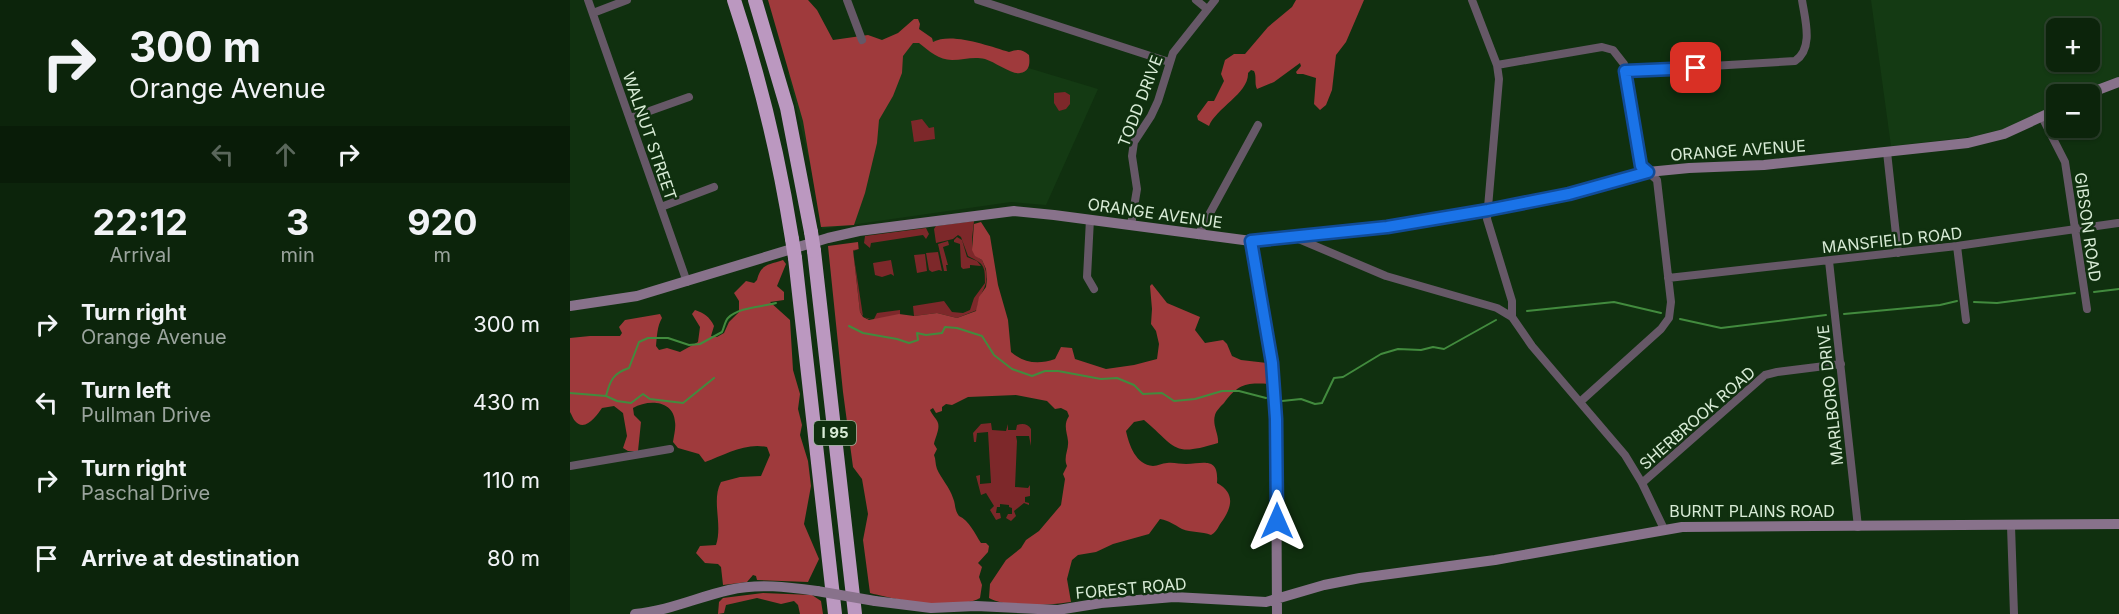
<!DOCTYPE html>
<html lang="en">
<head>
<meta charset="utf-8">
<style>
  :root { --surface:#0c240b; --page:#152c14; --text:#f1f3f6; --muted:#9aa49d; --line:#2c412c }
  body { margin:0; font-family:Inter,sans-serif; background:var(--page); color:var(--text); height:100vh; display:flex; flex-direction:column; font-size:22px; white-space:nowrap }
  * { box-sizing:border-box; margin:0 }
  p { font-size:20px; color:var(--muted) }
  .icon { flex:none; width:33px; height:33px; fill:none; stroke:currentColor; stroke-width:2; stroke-linecap:round; stroke-linejoin:round }
  .map { position:relative; flex:1; overflow:hidden }
  .sheet { display:flex; flex-direction:column; background:var(--surface); width:570px }
  .sheet>* { flex:none }
  .hud { background:#0c240b; color:var(--text); overflow:hidden }
  .fabs { position:absolute; left:1476px; top:18px; display:grid; gap:12px }
  .fabs a { display:grid; place-items:center; width:54px; height:54px; border-radius:9px; background:var(--surface); box-shadow:0 2px 4px #0004,0 0 0 2px var(--line); font-size:30px }
  .pin { position:absolute; display:grid; place-items:center; width:51px; height:51px; color:#fff; margin:-26px; border-radius:12px; box-shadow:0 3px 9px #0006 }
  .me { position:absolute; width:66px; margin:-33px; rotate:0deg; stroke-linejoin:round; filter:drop-shadow(0 0 4px #0008) }
  .turn { display:flex; align-items:center; gap:21px; height:126px; padding:0 30px; font-size:27px }
  .turn .icon { width:78px; height:78px; stroke-width:2.5 }
  .turn b { display:block; font-size:42px; line-height:51px }
  .lanes { display:flex; align-items:center; height:57px; padding:0 30px; background:#0003; justify-content:center; gap:30px; direction:ltr }
  .lanes .off { opacity:.35 }
  .eta { display:flex; justify-content:space-evenly; align-items:center; height:102px; text-align:center }
  .eta b { font-size:36px; font-weight:700; line-height:42px }
  ul { padding:0; list-style:none }
  li { display:flex; align-items:center; gap:18px; height:78px; padding:0 30px }
  li div { flex:1 }
  li b { display:block; font-size:22px }
  li em { font-style:normal }
  main { display:flex; flex:1; min-height:0 }
  .map>svg:first-child { display:block }
  .built { fill:#143a13; fill-rule:evenodd }
  .green { fill:#7d282a }
  .forest { fill:#9f3a3c }
  .lines { fill:none; stroke-linecap:round; stroke-linejoin:round }
  .stream { stroke:#428b3e; stroke-width:2 }
  .street { stroke:#665867; stroke-width:8 }
  .secondary { stroke:#88728b; stroke-width:10 }
  .highway { stroke:#bb98c0; stroke-width:14 }
  .secondary-bridge { stroke:#88728b; stroke-width:10 }
  .highway-bridge { stroke:#bb98c0; stroke-width:14 }
  .route-casing { stroke:#114b97; stroke-width:15 }
  .route { stroke:#1a73e8; stroke-width:10 }
  .labels { text-anchor:middle; stroke-width:5; stroke-linejoin:round; paint-order:stroke }
  .shield { fill:#10300f; stroke:#9cb39a; stroke-width:1.5 }
  .shield-label { font-size:15px; font-weight:bold; fill:#d8ebd6 }
  .street-label { font-size:16px; fill:#d8ebd6; stroke:#10300f }
</style>
</head>
<body>
<main>
<section class="sheet">
<div class="hud">
<div class="turn"><svg class="icon" aria-label="right" viewBox="0 0 24 24"><path d="M7 20v-9h11M14 6l5 5-5 5"/></svg><div><b>300 m</b>Orange Avenue</div></div>
<div class="lanes"><svg class="icon off" aria-label="left" viewBox="0 0 24 24"><path d="M17 20v-9H6M10 6l-5 5 5 5"/></svg><svg class="icon off" aria-label="ahead" viewBox="0 0 24 24"><path d="M12 20V5M6 11l6-6 6 6"/></svg><svg class="icon" aria-label="right" viewBox="0 0 24 24"><path d="M7 20v-9h11M14 6l5 5-5 5"/></svg></div>
</div>
<div class="eta">
<div><b>22:12</b><p>Arrival</p></div>
<div><b>3</b><p>min</p></div>
<div><b>920</b><p>m</p></div>
</div>
<ul>
<li><svg class="icon" aria-label="right" viewBox="0 0 24 24"><path d="M7 20v-9h11M14 6l5 5-5 5"/></svg><div><b>Turn right</b><p>Orange Avenue</p></div><em>300 m</em></li>
<li><svg class="icon" aria-label="left" viewBox="0 0 24 24"><path d="M17 20v-9H6M10 6l-5 5 5 5"/></svg><div><b>Turn left</b><p>Pullman Drive</p></div><em>430 m</em></li>
<li><svg class="icon" aria-label="right" viewBox="0 0 24 24"><path d="M7 20v-9h11M14 6l5 5-5 5"/></svg><div><b>Turn right</b><p>Paschal Drive</p></div><em>110 m</em></li>
<li><svg class="icon" aria-label="arrive" viewBox="0 0 24 24"><path d="M6 21V4h12l-3 4 3 4H6"/></svg><div><b>Arrive at destination</b></div><em>80 m</em></li>
</ul>
</section>
<div class="map">
<svg width="1549" height="614" viewBox="0 0 1549 614">
  <rect width="100%" height="100%" fill="#10300f"/>
  <!-- built -->
  <path class="built" d="M1301,0H1549V77L1536,81L1506,94H1486V105L1438,128L1401,137L1321,146ZM1486,28H1520V62H1486Z
    M336,31L528,89L476,205L441,202L252,229L241,168L218,73Z"/>
  <!-- green -->
  <path class="green" d="M495,92L500,95V104L496,109L489,111L484,103V93Z
    M352,119L359,128L364,127L365,139L344,142L341,121Z
    M404,221C403,236 397,252 412,260C424,286 409,288 407,310L387,318L367,313L344,316L343,306L374,301L382,312L393,313L400,310L404,298L415,283C415,265 414,264 398,256L391,237L388,235L383,239L366,243L364,229L366,226Z
    M356,228L359,234L356,239L353,235L301,243L300,248L294,243L295,236Z
    M387,237L392,240L397,257L407,261L411,266L400,265V268L393,269L391,267L390,244L384,242V240Z
    M378,241L379,245L373,247L378,265H376L377,271H374L368,244Z
    M288,242L289,249L283,251L293,316L298,319H304L307,313L330,310V315C318,315 298,326 290,312L283,249H288Z
    M368,252L372,271L369,270L362,272L359,270L356,253Z
    M355,254L357,271L347,273L344,255Z
    M321,260L324,276L321,274L312,277L305,275L303,263Z
    M421,423L422,430L436,431L438,424V430H446L447,425C453,423 458,424 461,429V446L459,436H446L447,441L445,487L458,488L460,485V496L455,497V502L459,503V505L454,503L444,511L446,516L441,521L436,518L438,514H442V508L439,507V505L430,504V507H427L426,513H430L431,518L426,520L420,510L424,506L416,493L411,495L406,476L410,475V484L421,483L418,432L407,433L406,442H404L403,433L411,424Z"/>
  <!-- forest -->
  <path class="forest" d="M198,0H238L247,10L263,40L298,35L312,40L328,33L344,19H348L350,24L349,29L362,38L363,42C381,32 419,46 439,52C448,49 452,49 459,55C460,63 460,72 450,73C442,75 425,62 415,59C403,56 394,60 382,60C369,60 359,51 349,43H343L333,56L332,73L323,96L309,120L307,143L295,193L284,225L251,227L233,121Z
    M726,0H794L776,42L766,55L762,90L756,105L750,110L744,104L746,78L733,74H727L726,72L731,66L730,63L704,82L687,89C684,83 687,77 684,71L681,70L678,73C679,93 646,108 639,126L628,120L627,116L638,101H644L654,81L651,74L655,60L664,54H675L698,27L722,7Z
    M411,222L420,236L428,285L438,320L441,352C454,363 468,365 485,359L491,347L502,348L505,359L536,369L564,365L587,359L589,344L586,331L581,324L582,309L580,286L582,284L597,303L630,317L625,330L635,343L653,340L657,344L662,356L671,360L697,363L699,384C676,382 668,384 654,403C651,406 646,411 645,415C642,425 649,434 648,443C602,457 607,448 574,420L564,422L556,431C559,445 566,465 583,466C588,466 592,463 597,463C603,462 610,464 616,464C635,463 649,457 647,483C665,493 662,506 653,520C648,526 648,531 641,535C632,531 621,533 612,529C603,524 600,521 590,519L579,534L543,544L526,552L508,555L502,560L497,579L501,602C478,605 440,609 419,598L420,584L436,560L451,548L456,540L469,531L491,505L495,479L493,474L497,466C493,457 499,450 498,441C497,432 493,425 499,416L497,411L491,408L485,409L477,401L446,395L398,397L382,405L376,404L372,407V411L366,413L363,408L360,410C362,415 367,419 368,423C370,429 365,438 364,444L367,449L364,455C366,459 365,464 367,469C371,478 380,488 383,498C386,505 384,509 389,516C399,520 405,534 411,543H416L419,546L418,552L408,563L412,567L409,577L412,585L410,598C384,612 328,600 300,593L293,540L298,514L292,479L283,467L273,392L258,246L288,242V249L283,250L290,312L293,317L299,320L329,314L344,316L367,313L387,318L406,311L409,297L416,287L417,279L416,269L412,260L405,256L402,250L404,224Z
    M213,260L216,264L207,286L214,292V300L200,302L220,320L223,370L230,394L228,409L232,425L230,435L238,461L241,486L234,524L249,559L238,582L187,580L186,576L183,575L177,582L153,585L151,567L148,564L135,563L126,553L130,546L146,545C153,524 141,501 151,482L170,477L191,476L200,455L197,447C176,442 154,455 135,462L129,454L108,448L103,442C104,435 106,428 105,422C104,400 78,399 63,408L64,415L71,422L68,451H58L53,448L57,436L53,413L44,406L32,408C27,415 15,433 5,421C3,419 2,415 0,412V338L20,336H50L52,333L49,327L55,320L90,314L92,318C87,326 87,337 86,346L89,350L97,348L110,352L128,342L130,327L122,314L125,310C134,313 140,317 144,326L141,336L147,337L154,333L159,322L169,312V301L164,293L176,281L184,283L187,280C191,264 198,265 213,260Z
    M193,593L242,595L251,601L253,614H230L228,605L224,601L211,604L187,598L156,605L154,613L148,614L149,602L153,598Z"/>
  <g class="lines">
    <!-- stream -->
    <path class="stream" d="M1524,292L1549,289
      M1404,302L1427,303L1505,293
      M957,311L1044,302L1091,313
      M1274,314L1370,305L1387,301
      M1110,319L1151,328L1256,315
      M279,326L293,333L327,339L339,343L348,340L347,333L356,335L372,333L375,327L387,328L412,336L424,355L442,369L462,376L475,371H488L531,379L547,378L564,385L573,394L592,393L604,401L625,399L652,391H669L696,398
      M0,393L36,396C40,381 43,373 59,368L69,342L78,338H98L119,345L130,344L152,332C154,328 155,321 158,318C169,307 192,307 206,303
      M36,396L47,401L61,403L73,394L80,399L113,403L144,378
      M712,401L731,399L745,404L752,403L764,378L773,377L811,354L828,349L851,350L863,347L874,349L926,320"/>
    <!-- street -->
    <path class="street" d="M18,0L117,282
      M277,0L292,40
      M408,0L599,62
      M626,0L637,9
      M902,0L927,65L929,79L917,219L942,301V317
      M23,13L57,0
      M927,65L1032,47L1043,50L1054,64L1071,166L1087,180L1101,302L1099,318L1091,329L1010,402
      M1055,71L1225,61C1244,48 1235,20 1232,0
      M1472,117L1495,162L1517,309
      M60,118L119,97
      M1317,152L1328,253
      M91,207L144,187
      M520,219L517,277L524,289
      M561,225L567,189L562,156L564,142L581,116L588,101L603,53L645,0
      M628,235L688,125
      M724,237L816,276L927,308L942,317L962,346L1055,455L1072,483L1094,529
      M1387,246L1396,320
      M1259,261L1288,527
      M1098,278L1387,246L1548,223
      M0,466L100,449
      M1072,483L1195,375L1207,372L1271,364
      M1441,526L1444,614"/>
    <!-- secondary -->
    <path class="secondary" d="M1517,94L1549,82
      M681,241L702,363L706,419L707,614
      M0,306L67,296L258,238L289,231L444,211L484,215L681,241L782,231L974,199L1078,172L1119,168L1194,165L1398,143L1434,134L1486,110
      M305,601L361,608L406,606L488,610L531,603L604,597L696,602L754,585L790,578L925,560L1112,527L1549,524
      M65,614C98,611 128,597 159,590C188,583 218,587 247,591"/>
    <!-- highway -->
    <path class="highway" d="M164,0C190,78 209,157 222,239
      M185,0L217,108L241,232
      M244,251L285,614
      M225,258L265,614"/>
    <!-- secondary-bridge -->
    <path class="secondary-bridge" d="M247,591L305,601"/>
    <!-- highway-bridge -->
    <path class="highway-bridge" d="M241,232L244,251
      M222,239L225,258"/>
  </g>
  <g class="lines">
    <!-- route casing -->
    <g class="route-casing">
      <path id="route" d="M707,521L706,419L702,363L681,241L817,227L918,210L999,194L1078,172L1071,166L1055,71L1126,68"/>
    </g>
    <!-- route -->
    <use href="#route" class="route"/>
  </g>
  <g class="labels">
    <!-- shield labels -->
    <rect class="shield" x="244" y="421" width="42" height="24" rx="4.5"/>
    <g class="shield-label">
      <text x="265" y="438">I 95</text>
    </g>
    <!-- street labels -->
    <g class="street-label">
      <text transform="translate(570 101) rotate(-69)" y="6">TODD DRIVE</text>
      <text transform="translate(80 136) rotate(71)" y="6">WALNUT STREET</text>
      <text transform="translate(1168 150) rotate(-4)" y="6">ORANGE AVENUE</text>
      <text transform="translate(585 213) rotate(8)" y="6">ORANGE AVENUE</text>
      <text transform="translate(1518 227) rotate(82)" y="6">GIBSON ROAD</text>
      <text transform="translate(1322 240) rotate(-6)" y="6">MANSFIELD ROAD</text>
      <text transform="translate(1260 395) rotate(-96)" y="6">MARLBORO DRIVE</text>
      <text transform="translate(1127 418) rotate(-41)" y="6">SHERBROOK ROAD</text>
      <text x="1182" y="517">BURNT PLAINS ROAD</text>
      <text transform="translate(561 588) rotate(-5)" y="6">FOREST ROAD</text>
    </g>
  </g>
</svg>
<div class="fabs">
<a>+</a>
<a>−</a>
</div>
<div class="pin" style="left:1126px;top:68px;background:#d93025"><svg class="icon" aria-label="arrive" viewBox="0 0 24 24"><path d="M6 21V4h12l-3 4 3 4H6"/></svg></div>
<svg class="me" style="left:707px;top:521px" viewBox="-20 -20 40 40"><path d="M0-17L14 15 0 8-14 15z" fill="#1a73e8" stroke="#fff" stroke-width="4"/></svg>
</div>
</main>
</body>
</html>
